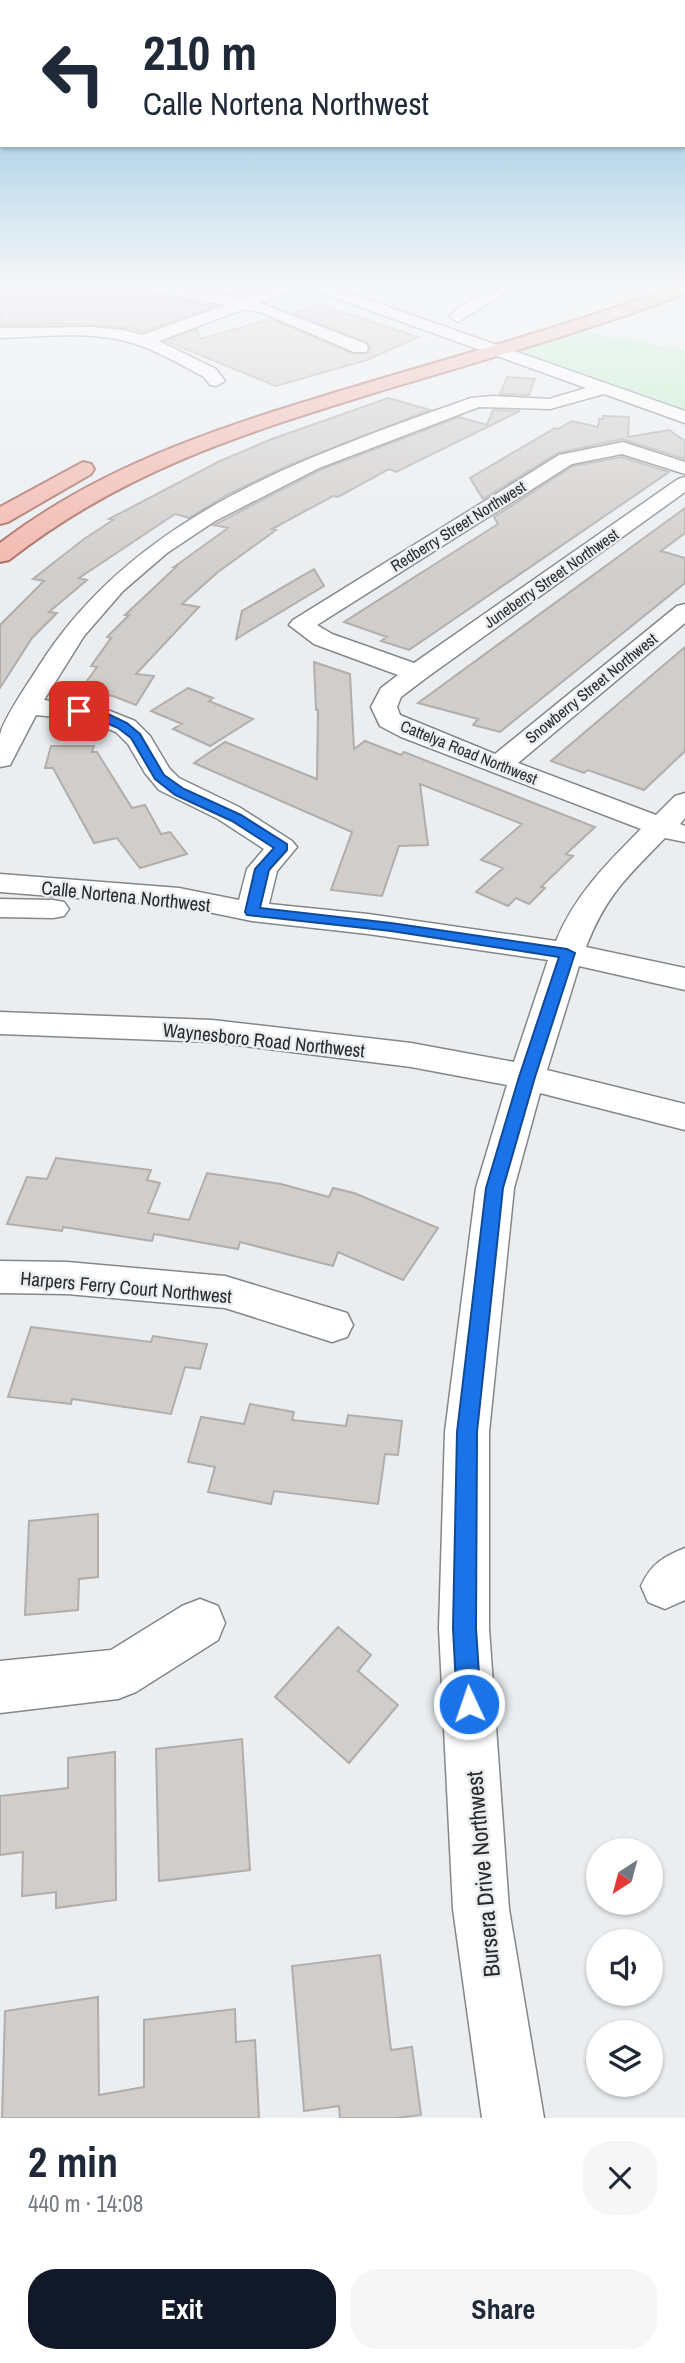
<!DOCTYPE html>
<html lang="en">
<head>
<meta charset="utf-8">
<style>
  :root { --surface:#fff; --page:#f6f6f7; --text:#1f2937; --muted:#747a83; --accent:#111827 }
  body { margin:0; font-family:"Archivo Narrow",sans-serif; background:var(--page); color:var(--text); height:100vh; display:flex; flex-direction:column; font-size:26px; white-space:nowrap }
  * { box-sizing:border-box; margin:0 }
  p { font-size:23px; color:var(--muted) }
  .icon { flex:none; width:38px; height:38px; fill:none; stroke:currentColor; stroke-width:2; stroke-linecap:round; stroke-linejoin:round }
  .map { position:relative; height:2118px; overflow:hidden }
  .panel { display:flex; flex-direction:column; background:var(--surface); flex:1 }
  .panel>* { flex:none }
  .hud { position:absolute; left:0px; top:0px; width:686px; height:147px; box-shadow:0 2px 5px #0004; background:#fff; color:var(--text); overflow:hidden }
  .needle { width:46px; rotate:216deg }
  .controls { position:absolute; left:586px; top:1838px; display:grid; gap:14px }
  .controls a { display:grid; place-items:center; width:77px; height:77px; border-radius:50%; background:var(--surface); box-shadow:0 2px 5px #0004; font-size:35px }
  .pin { position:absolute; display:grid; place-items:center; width:60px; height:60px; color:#fff; margin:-30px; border-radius:14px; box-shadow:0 4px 10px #0006 }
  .me { position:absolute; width:77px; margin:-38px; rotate:357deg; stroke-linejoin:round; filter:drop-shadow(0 0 5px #0008) }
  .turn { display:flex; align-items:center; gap:24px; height:147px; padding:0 28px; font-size:32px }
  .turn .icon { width:91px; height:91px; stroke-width:2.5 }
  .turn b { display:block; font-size:49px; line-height:60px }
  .round { display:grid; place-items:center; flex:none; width:74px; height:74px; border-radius:28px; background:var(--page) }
  .summary { display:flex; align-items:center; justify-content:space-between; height:119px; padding:0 28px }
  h1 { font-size:42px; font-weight:700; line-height:52px }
  .cta { display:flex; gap:14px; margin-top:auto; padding:14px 28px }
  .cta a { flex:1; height:80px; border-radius:28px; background:var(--accent); color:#fff; font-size:28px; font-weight:700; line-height:80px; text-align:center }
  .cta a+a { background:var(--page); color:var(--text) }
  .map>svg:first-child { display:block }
  .green { fill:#beeec9 }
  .building { fill:#d0cdca; stroke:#b1adab; stroke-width:2 }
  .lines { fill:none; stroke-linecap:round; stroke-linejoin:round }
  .minor-casing { stroke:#848789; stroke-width:3 }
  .major-casing { stroke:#a7665b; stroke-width:4 }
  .minor { fill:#fff; fill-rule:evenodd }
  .major { fill:#f2b6ac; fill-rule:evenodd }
  .route { fill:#1a73e8; stroke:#114b97; stroke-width:2 }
  .labels { text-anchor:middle; stroke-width:5; stroke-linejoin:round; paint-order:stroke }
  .far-street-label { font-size:16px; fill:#2a2b2c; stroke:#eaeef1 }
  .street-label { font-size:19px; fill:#2a2b2c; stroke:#eaeef1 }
  .near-street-label { font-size:23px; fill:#2a2b2c; stroke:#eaeef1 }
</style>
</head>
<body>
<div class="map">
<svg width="685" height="2118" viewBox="0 0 685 2118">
  <rect width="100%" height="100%" fill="#eaeef1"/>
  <!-- green -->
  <path class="green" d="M575,330L685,350V412L514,351Z"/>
  <!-- building -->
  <path class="building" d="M0,286L119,289V286H141L151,294L215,306L142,332L131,328L76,324L0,325Z
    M187,286H263V287L240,296Z
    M320,305L418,337L367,360L276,386L166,341L197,329L200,339L271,319L353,354L368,353L370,347L367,342L293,313Z
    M507,377L535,379L529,395L500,394Z
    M388,398L430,410L287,466L229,494L189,518L175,514L79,578L87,580L49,612L57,613L32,638L0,688V625L44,581L33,579L84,539L113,520L109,519L220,461L272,439Z
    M493,410L520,411L396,472L389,469L338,497L333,496L272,529L276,530L218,572L182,604L199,607L136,674L154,676L136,705L113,696L79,692L97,667L91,666L111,638L107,637L129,615H125L176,567H174L228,528L214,525L320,470L459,417L487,425Z
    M603,416L629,417L628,437L669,430L685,441V459L622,439L558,453L483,499L470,478L555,428L558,429L572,421L598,427L599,419H603Z
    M622,457L669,472L409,650L381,641L387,637L344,622L498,524L494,517L573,466Z
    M685,508V533L661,551L685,558V583L500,732L473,725L478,719L418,703Z
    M314,569L324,586L236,639L242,611Z
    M685,647V751L644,790L588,770L584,773L551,761Z
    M314,662L350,674L354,749L365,741L401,755L404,752L595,827L566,854L573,856L541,887L545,888L529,904L516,898L508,906L476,892L503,868L481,860L522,824L420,784L428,845L399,846L382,896L331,890L352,832L194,763L225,742L317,779L318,710H316Z
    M188,688L213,698L209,701L253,719L210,746L173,729L182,724L151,711Z
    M51,746H94L92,752H97L132,808L145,805L161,834L170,832L187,854L140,868L117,838L94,843L53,768H45Z
    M56,1158L151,1170L147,1180L160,1183L148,1213L189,1220L207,1173L281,1184L329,1197L333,1188L354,1193L438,1228L403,1280L338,1252L333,1266L240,1242L238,1249L154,1234L152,1241L63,1227L62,1231L7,1224L27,1177L47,1179Z
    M31,1327L151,1342L153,1336L207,1344L200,1369L185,1367L171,1414L72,1399L71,1404L8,1397Z
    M250,1404L294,1412L292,1420L346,1426L348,1415L402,1421L398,1455L385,1454L378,1504L274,1491L271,1504L208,1492L215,1467L188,1462L201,1417L244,1424Z
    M98,1514V1577L79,1579L78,1610L25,1615L29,1521Z
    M338,1627L371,1655L358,1671L398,1705L349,1763L275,1697Z
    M242,1739L250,1870L159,1881L156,1749Z
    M115,1752L116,1900L56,1908V1892L22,1896L23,1852L0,1855V1796L68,1788V1758Z
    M380,1955L391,2050L412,2047L421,2115L396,2118H340L339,2106L304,2111L292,1966Z
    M98,1997L99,2095L144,2087V2020L235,2009L236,2042L255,2040L259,2118H2L5,2011Z"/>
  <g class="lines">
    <!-- minor casing -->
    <g class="minor-casing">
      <path id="minor" d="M143,286H174L241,299L278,286H299L297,289L260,303L366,344L368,348L366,352H354L263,313L244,309L159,341L216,369L225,381L216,386L210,385L204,377C178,363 153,348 125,341C86,331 40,337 0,338V328L92,327L124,330L142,335L225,305L151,291Z
        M308,286H329L685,411V423L604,394L550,409L479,407L319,468L215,521L167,553L123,591L84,636L44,700L100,707L135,721L150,736L169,768L179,778L239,807L292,841L297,847L277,871L269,904L368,914L556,941C575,895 606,864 641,829L401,737L380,726L371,707L381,688L398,675L314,644L289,625L293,620L559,455L623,442L685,462V474L622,454L572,464L317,625L332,634L414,663L678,479L685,477V492L426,678L401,697L397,707L400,715L495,754L677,606L685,604V623L518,763L656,815L675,796L685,793V818L680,824L685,826V842L665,838C627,877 606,895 586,947L685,968V990L579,966L547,1070L685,1104V1130L540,1093L514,1188L489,1432V1628L509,1909L544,2118H482L453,1909L439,1628L445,1432L476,1188L507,1085L411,1067L212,1042L0,1034V1012L212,1020L411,1043L514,1062L548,960L368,934L252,921L179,906L0,892V874L179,888L239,900L247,869L264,849L218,819L159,790L145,773L128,744L116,732L85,720L36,715L10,765L0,767C0,757 0,745 0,735C3,719 29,682 39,666C136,513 308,456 471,398L493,396L549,399L586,388L310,289Z
        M464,286H486L503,294L458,322L450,317L458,307L482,295Z
        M0,899L53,900L64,902L69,909L64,916L53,918L0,917Z
        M0,1261L67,1262L225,1276L347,1313L353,1325L347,1337L332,1342L225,1308L67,1294L0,1293Z
        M685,1548V1600L665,1609L648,1602L641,1586C651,1564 663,1557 685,1548Z
        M200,1599L218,1606L225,1623L218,1640L136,1692L118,1699L0,1713V1661L111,1650L182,1606Z"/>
    </g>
    <!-- major casing -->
    <g class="major-casing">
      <path id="major" d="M675,286H685V294C584,332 480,361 377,392C241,434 123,471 9,560L0,562V543C106,462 230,424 357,386C463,354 571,325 675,286Z
        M83,462L91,464L94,469L91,474L8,522L0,524V507Z"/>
    </g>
    <!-- minor -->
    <use href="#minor" class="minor"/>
    <!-- major -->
    <use href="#major" class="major"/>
  </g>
  <!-- sky -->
  <linearGradient id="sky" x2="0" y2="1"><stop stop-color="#73b6d9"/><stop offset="0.49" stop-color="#f6f7f9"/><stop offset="1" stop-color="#f6f7f9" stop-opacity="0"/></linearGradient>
  <rect width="685" height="582" fill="url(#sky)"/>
  <!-- route -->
  <path class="route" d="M79,708L108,714L127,723L140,734L164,775L184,789L241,815L287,844V850L269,870L260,908L391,923L567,949L575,953L535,1077L503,1188L477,1432L476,1628L481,1704L477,1713L469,1716L461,1713L457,1704L453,1628L457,1432L486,1188L519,1077L559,957L391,931L247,915L245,912L255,869L274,848L232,821L175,795L155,779L131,738L118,728L100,720L75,714L73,711Z"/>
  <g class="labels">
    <!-- far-street labels -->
    <g class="far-street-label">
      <text transform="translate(458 526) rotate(-32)" y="6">Redberry Street Northwest</text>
      <text transform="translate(551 578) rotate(-35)" y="6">Juneberry Street Northwest</text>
      <text transform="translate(591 688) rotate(-39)" y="6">Snowberry Street Northwest</text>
      <text transform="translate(469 752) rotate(22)" y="6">Cattelya Road Northwest</text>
    </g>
    <!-- street labels -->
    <g class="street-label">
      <text transform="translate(126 896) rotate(6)" y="7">Calle Nortena Northwest</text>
      <text transform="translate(264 1040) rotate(6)" y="7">Waynesboro Road Northwest</text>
      <text transform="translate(126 1287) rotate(5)" y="7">Harpers Ferry Court Northwest</text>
    </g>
    <!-- near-street labels -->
    <g class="near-street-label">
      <text transform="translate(483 1874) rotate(-95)" y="8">Bursera Drive Northwest</text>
    </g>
  </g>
</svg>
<div class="controls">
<a><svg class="needle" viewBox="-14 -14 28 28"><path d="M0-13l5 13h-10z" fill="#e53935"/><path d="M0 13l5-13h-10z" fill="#747a83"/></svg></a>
<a><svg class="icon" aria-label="sound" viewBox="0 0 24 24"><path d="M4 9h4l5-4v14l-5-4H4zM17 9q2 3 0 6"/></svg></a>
<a><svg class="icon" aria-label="layers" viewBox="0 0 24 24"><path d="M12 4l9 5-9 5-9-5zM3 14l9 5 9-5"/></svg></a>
</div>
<div class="pin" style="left:79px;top:711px;background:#d93025"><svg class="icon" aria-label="arrive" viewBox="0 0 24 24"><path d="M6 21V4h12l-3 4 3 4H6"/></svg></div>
<svg class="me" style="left:469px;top:1704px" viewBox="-20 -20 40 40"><circle r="17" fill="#1a73e8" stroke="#fff" stroke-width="3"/><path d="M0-11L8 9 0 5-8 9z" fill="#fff"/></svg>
<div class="hud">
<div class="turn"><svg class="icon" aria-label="left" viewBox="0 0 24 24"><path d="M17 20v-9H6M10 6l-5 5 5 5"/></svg><div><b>210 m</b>Calle Nortena Northwest</div></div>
</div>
</div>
<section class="panel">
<div class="summary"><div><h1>2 min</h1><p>440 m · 14:08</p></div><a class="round"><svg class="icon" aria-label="close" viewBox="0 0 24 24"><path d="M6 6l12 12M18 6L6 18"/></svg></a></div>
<div class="cta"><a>Exit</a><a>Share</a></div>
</section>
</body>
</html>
